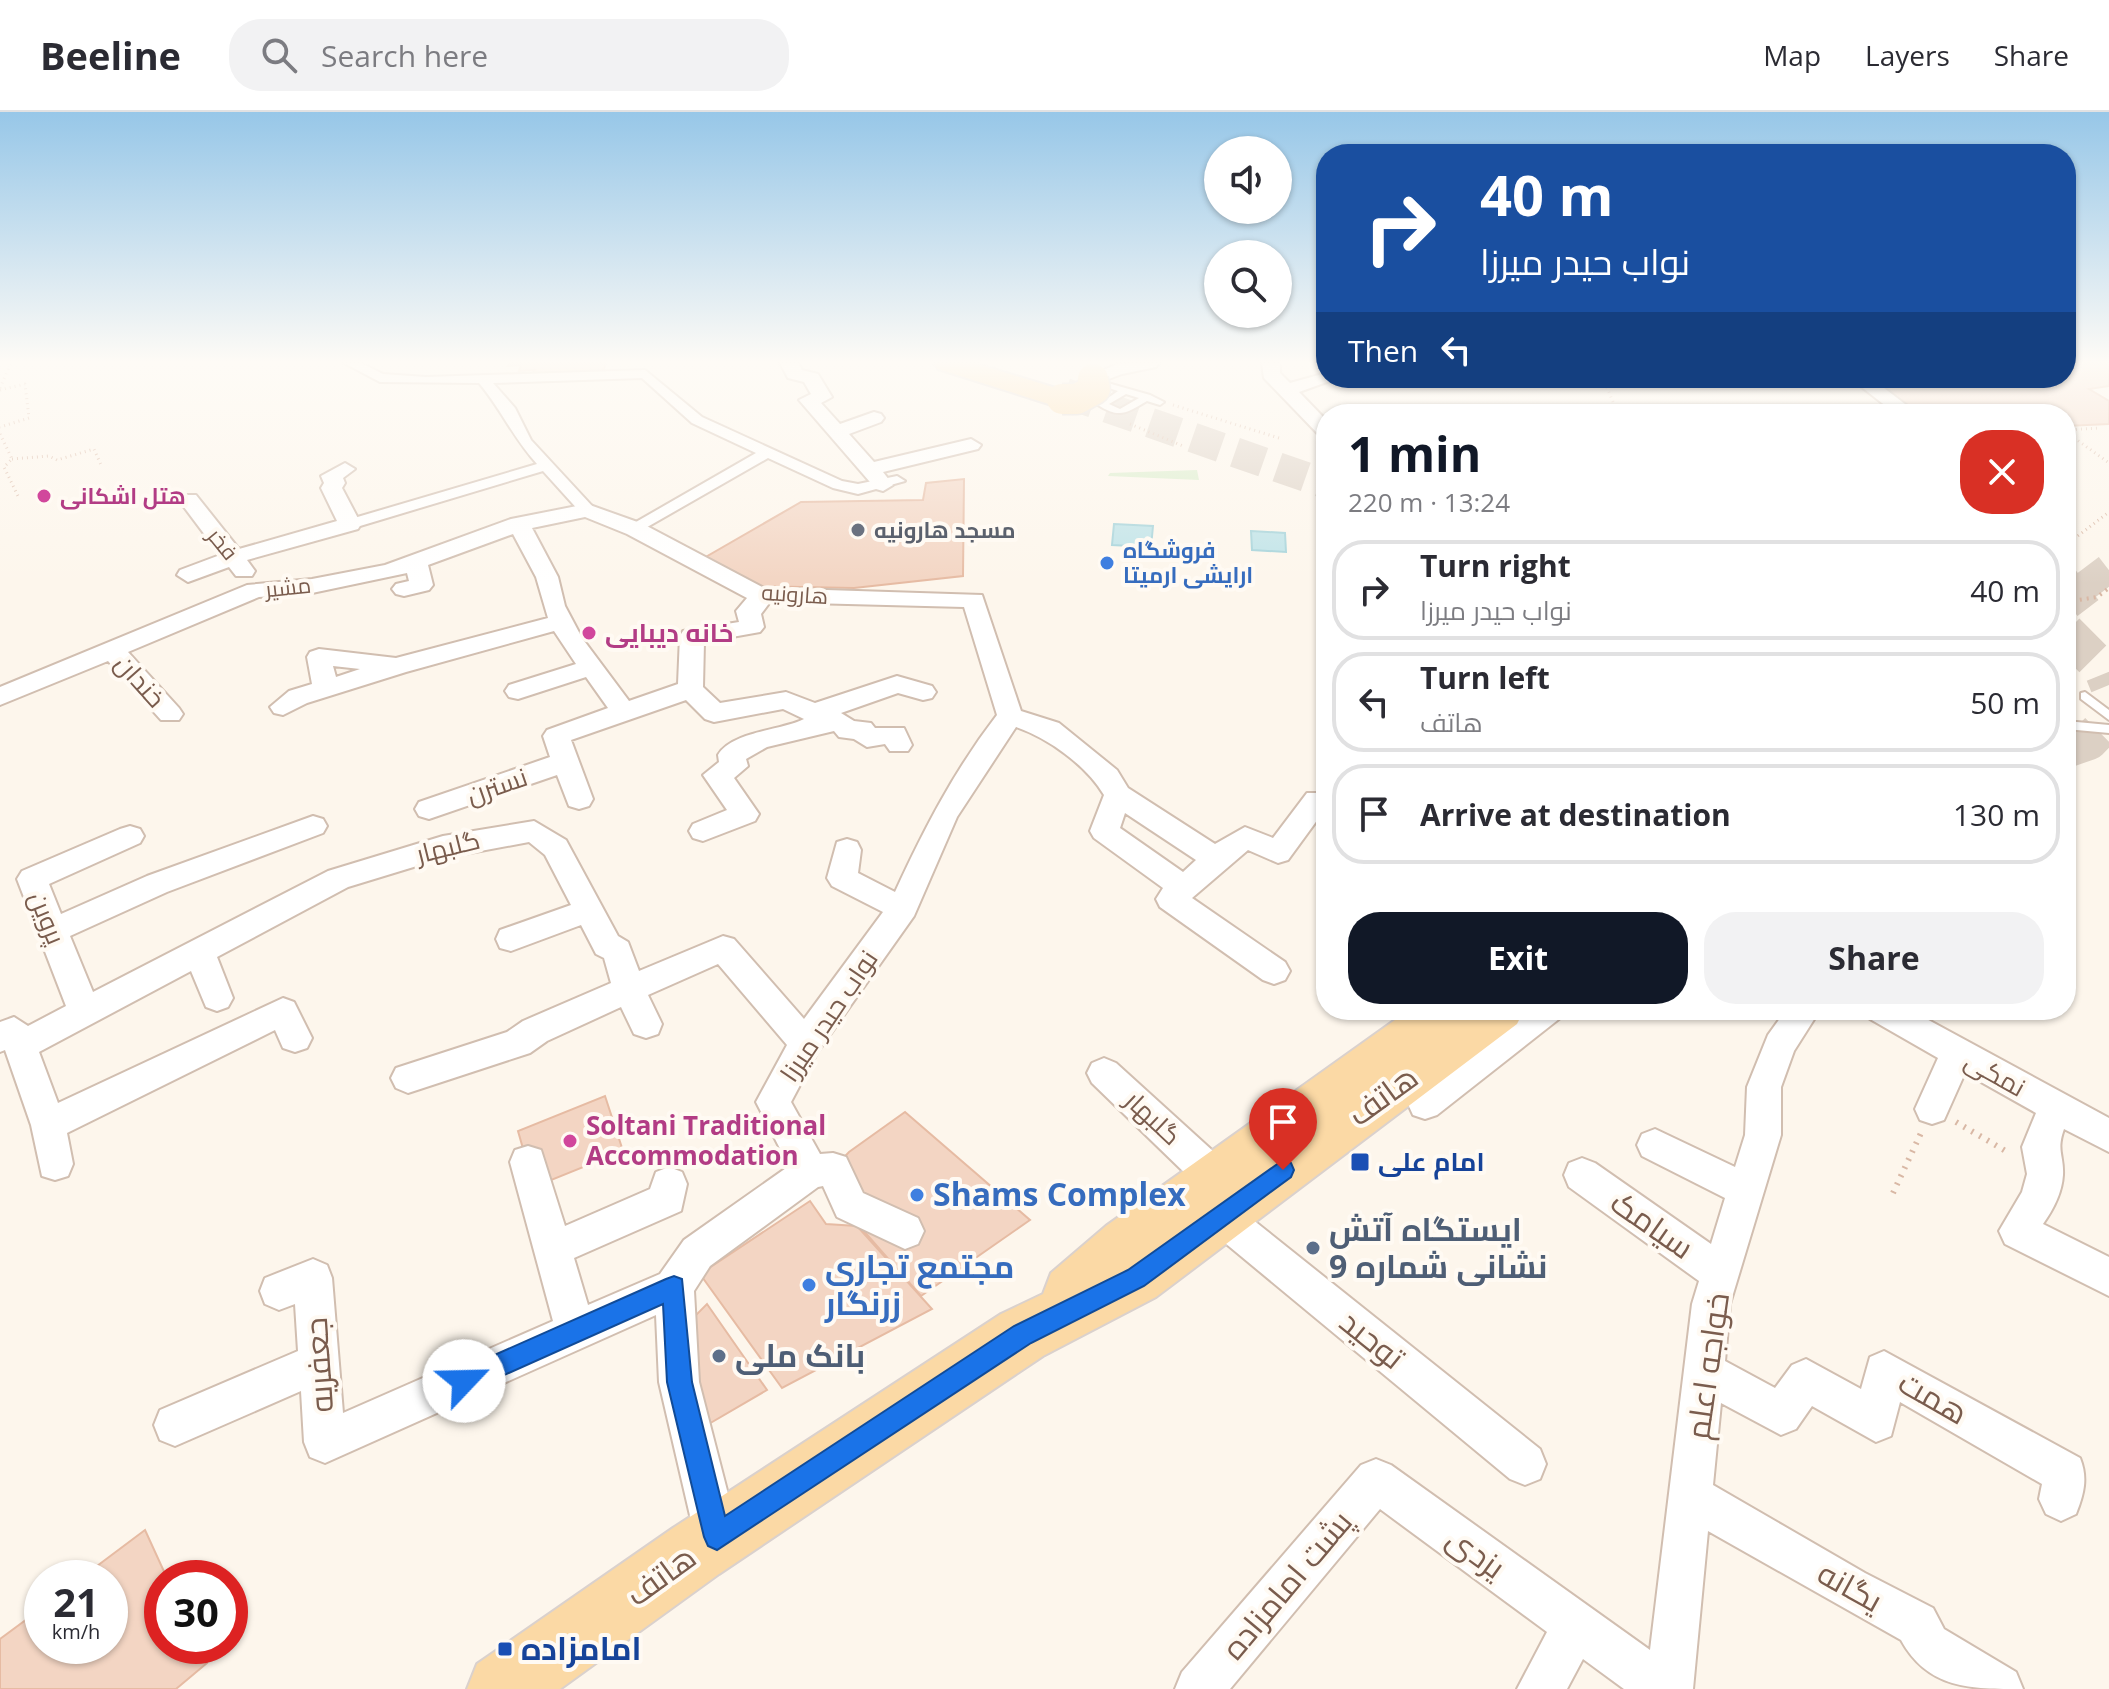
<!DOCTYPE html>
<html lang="en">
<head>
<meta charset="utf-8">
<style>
  :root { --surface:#fff; --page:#f2f2f3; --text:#2b2b33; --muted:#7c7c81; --line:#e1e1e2; --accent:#111827 }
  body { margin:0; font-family:"Open Sans",Cairo,sans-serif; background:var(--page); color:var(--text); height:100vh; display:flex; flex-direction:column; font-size:30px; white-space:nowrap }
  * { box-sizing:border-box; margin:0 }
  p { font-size:26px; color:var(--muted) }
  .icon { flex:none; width:44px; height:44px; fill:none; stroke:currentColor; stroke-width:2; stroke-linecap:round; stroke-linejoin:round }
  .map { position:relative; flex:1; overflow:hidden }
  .panel { position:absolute; left:1316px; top:292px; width:760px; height:616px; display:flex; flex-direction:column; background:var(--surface); border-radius:32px; box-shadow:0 2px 6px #0004 }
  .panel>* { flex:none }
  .guide { position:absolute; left:1316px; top:32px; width:760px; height:244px; border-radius:32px; box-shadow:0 2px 6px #0004; background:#1a4fa0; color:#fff; overflow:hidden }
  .fabs { position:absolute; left:1204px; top:24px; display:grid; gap:16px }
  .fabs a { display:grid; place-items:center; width:88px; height:88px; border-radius:50%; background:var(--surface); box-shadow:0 2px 6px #0004; font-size:40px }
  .speed { position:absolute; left:24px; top:1448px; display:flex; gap:16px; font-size:40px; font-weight:700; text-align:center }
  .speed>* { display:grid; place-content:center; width:104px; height:104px; border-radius:50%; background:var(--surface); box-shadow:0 2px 6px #0004; line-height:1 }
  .speed small { font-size:20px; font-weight:400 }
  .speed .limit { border:12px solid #d22; background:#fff; color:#111 }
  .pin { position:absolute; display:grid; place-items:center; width:68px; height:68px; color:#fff; margin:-82px -34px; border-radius:50% 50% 50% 0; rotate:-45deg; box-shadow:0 0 8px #0007 }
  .pin .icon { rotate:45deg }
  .me { position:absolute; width:88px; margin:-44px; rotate:66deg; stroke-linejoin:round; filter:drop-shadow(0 0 6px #0008) }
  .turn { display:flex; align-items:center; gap:28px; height:168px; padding:0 32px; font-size:36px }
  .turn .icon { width:104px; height:104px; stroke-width:2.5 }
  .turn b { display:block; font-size:56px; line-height:68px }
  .then { display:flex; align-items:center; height:76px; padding:0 32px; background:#0003; gap:16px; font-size:30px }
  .round { display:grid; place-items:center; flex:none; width:84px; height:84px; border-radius:32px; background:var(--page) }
  .headline { display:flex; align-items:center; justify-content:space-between; height:136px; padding:0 32px }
  h1 { font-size:48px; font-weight:700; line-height:60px; color:var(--accent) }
  .button { display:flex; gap:16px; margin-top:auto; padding:16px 32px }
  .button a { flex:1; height:92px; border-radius:32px; background:var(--accent); color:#fff; font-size:32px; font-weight:700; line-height:92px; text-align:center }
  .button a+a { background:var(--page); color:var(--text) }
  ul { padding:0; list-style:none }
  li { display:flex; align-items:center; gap:24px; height:100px; margin:0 16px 12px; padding:0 16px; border:4px solid var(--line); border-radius:32px }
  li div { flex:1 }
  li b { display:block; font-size:30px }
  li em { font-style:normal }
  header { display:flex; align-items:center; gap:48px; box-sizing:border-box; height:112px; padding:0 40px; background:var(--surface); border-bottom:2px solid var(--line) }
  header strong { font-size:38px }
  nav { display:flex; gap:44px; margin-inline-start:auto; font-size:28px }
  .search { width:560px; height:72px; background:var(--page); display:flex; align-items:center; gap:20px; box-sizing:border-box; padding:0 28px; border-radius:32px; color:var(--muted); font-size:30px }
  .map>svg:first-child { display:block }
  .green { fill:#d8ecc9 }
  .water { fill:#bfe3e8; stroke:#a5d3da; stroke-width:2 }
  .building { fill:#f3d5c3; stroke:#e6bba3; stroke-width:2 }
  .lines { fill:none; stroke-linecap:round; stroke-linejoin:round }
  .primary-tunnel-far1 { stroke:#dcd0c4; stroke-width:30; stroke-dasharray:30 15; stroke-linecap:butt }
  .primary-tunnel { stroke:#dcd0c4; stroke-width:38; stroke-dasharray:38 19; stroke-linecap:butt }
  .service-casing { stroke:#d1beb0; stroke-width:4 }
  .pedestrian-casing { stroke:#d1beb0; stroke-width:4 }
  .minor-casing { stroke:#d1beb0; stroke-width:4 }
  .primary-casing { stroke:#dad1cd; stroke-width:4 }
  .path-far2 { stroke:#d9b8a5; stroke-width:3; stroke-dasharray:1 4; stroke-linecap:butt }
  .path-far1 { stroke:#d9b8a5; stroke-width:4; stroke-dasharray:2 5; stroke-linecap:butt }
  .path { stroke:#d9b8a5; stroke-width:6; stroke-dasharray:2 7; stroke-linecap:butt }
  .service { fill:#fff; fill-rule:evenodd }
  .pedestrian { fill:#fff; fill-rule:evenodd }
  .minor { fill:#fff; fill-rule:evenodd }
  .primary { fill:#fbd9a5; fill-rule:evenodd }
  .primary-bridge-casing { stroke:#dad1cd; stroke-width:33; stroke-linecap:butt }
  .primary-bridge { stroke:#fbd9a5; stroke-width:30 }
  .route { fill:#1a73e8; stroke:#114b97; stroke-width:2 }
  .hotel-dot { fill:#d1479c; stroke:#fffaf3; stroke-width:3 }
  .worship-dot { fill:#6b7280; stroke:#fffaf3; stroke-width:3 }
  .shop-dot { fill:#3f7fe0; stroke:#fffaf3; stroke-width:3 }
  .transit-dot { fill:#1a4fb4; stroke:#fffaf3; stroke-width:3 }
  .service-dot { fill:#5c6f8a; stroke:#fffaf3; stroke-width:3 }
  .labels { text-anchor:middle; stroke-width:8; stroke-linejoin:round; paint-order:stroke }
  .far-hotel-label { font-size:22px; font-weight:bold; fill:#b23c85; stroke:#fffaf3; text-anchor:start }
  .far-worship-label { font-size:22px; font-weight:bold; fill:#5b616d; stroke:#fffaf3; text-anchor:start }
  .far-street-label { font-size:22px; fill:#7a5c4d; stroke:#fffaf3 }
  .far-shop-label { font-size:22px; font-weight:bold; fill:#366cbe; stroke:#fffaf3; text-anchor:start }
  .hotel-label { font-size:26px; font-weight:bold; fill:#b23c85; stroke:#fffaf3; text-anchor:start }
  .street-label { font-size:26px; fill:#7a5c4d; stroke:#fffaf3 }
  .transit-label { font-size:26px; font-weight:bold; fill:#164399; stroke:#fffaf3; text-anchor:start }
  .near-street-label { font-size:32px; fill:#7a5c4d; stroke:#fffaf3 }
  .near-shop-label { font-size:32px; font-weight:bold; fill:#366cbe; stroke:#fffaf3; text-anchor:start }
  .near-service-label { font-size:32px; font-weight:bold; fill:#4e5e75; stroke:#fffaf3; text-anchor:start }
  .near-transit-label { font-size:32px; font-weight:bold; fill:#164399; stroke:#fffaf3; text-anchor:start }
</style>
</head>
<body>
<header>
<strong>Beeline</strong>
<div class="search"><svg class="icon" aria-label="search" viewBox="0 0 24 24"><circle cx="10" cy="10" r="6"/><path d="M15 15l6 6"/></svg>Search here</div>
<nav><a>Map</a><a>Layers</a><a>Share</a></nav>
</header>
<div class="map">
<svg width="2109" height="1577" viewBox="0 0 2109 1577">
  <rect width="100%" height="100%" fill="#fdf6ec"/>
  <!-- green -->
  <path class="green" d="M1197,358L1199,368L1108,364L1110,361Z"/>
  <!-- water -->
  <path class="water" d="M1114,412L1153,414L1151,435L1112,433Z
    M1251,419L1285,421L1286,440L1252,438Z"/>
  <!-- building -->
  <path class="building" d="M511,251H606L603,259L532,263L535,258L519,259L521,253L508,254Z
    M2088,251H2109V274L2089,277L2109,289V312L2066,314V302H1916L1867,266H2066V254Z
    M964,367L963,464L854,476L752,474L704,446L801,390L923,388L926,371Z
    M605,984L623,1039L534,1075L518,1019Z
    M905,1000L1030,1108L921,1184L811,1059L833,1057L849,1040Z
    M810,1089L826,1112L857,1114L932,1197L782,1276L700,1162Z
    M707,1192L767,1278L707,1313L688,1211Z
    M145,1418L167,1466H162V1534H199L207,1551L176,1577H0V1527L42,1496V1534H110V1466H81Z"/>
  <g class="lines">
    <!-- primary-tunnel-far1 -->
    <path class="primary-tunnel-far1" d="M1065,281L1326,372
      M2084,475L2109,456"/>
    <!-- primary-tunnel -->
    <path class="primary-tunnel" d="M2066,489L2087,473
      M2066,520L2102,556L2109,573
      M2066,637L2089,629L2109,609"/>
    <!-- service casing -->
    <g class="service-casing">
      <path id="service" d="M1090,266L1150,283L1164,290L1160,293L1147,289C1126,301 1120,307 1098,293L1118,279L1090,270ZM1126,282L1139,286L1120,297L1109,292Z
        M2085,580L2109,598V608L2081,587V581Z
        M2066,609L2109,613V621L2066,617Z"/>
    </g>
    <!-- pedestrian casing -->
    <g class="pedestrian-casing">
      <path id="pedestrian" d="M344,251H361L383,262L426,265L645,258L702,305L842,369L858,372L897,364L905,369L858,382L833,376L768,346L635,422L627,417L629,414L756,341L692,311L642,266L493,271L515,296L531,328L593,395V401H581L543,359L350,417L344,415V409L537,352C514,327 501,297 479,271L380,270Z"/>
    </g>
    <!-- minor casing -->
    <g class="minor-casing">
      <path id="minor" d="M780,251H798L802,258L818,262L832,285L821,291L840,312L874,300L881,302L884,306L881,310L849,322L874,350L971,327L981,333L978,337L883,360L893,373L883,379L876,377L799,288L811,282L804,270L788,266Z
        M1159,251L1156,255L1122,262L1093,273L1084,267L1117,252Z
        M1262,251H1280V261L1290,271L1326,261V266H1338L1299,280L1326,308V325L1319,323L1264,266Z
        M1481,266H1499V268L1490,274L1483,272Z
        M1850,266H1871L1918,302H1896Z
        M345,351L355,357L343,366L345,371L342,376L361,412L358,417L247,448L255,459L252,464H236L229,455L188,470L177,463L180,458L220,443L178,387L182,383H196L239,437L337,409L321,376L324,371L321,364Z
        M587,392L643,412L764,476L982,483L1021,599L1059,611L1117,658L1128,676L1215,732L1245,715L1273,726L1307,681H1326V696L1288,748L1278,751L1248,738L1192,786L1285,850L1290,859L1285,868L1274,872L1263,868L1160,795L1156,787L1163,776L1094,726L1090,719L1104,683C1086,653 1048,626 1016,615L957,705L914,804L817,941L791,990L820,1042L833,1041L846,1045L863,1081L918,1106L924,1119L918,1132L905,1137L837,1105L823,1074L818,1075L710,1154L694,1179L699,1270L739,1425L733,1441L717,1447L701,1441L695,1425L659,1270L656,1203L325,1351L310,1345L304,1330L301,1279L175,1334L160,1328L154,1313L160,1298L298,1239L295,1192L279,1198L265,1192L260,1179L265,1166L313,1147L327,1153L332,1166L343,1301L553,1209L510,1050L515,1038L528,1034L541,1038L565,1114L650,1077L656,1060L669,1055L682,1060L687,1072L681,1099L574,1146L588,1193L660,1162L684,1128L789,1054L756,990L787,933L718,852L648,883L662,912L658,922L646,926L634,922L621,895L547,929L530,941L408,981L396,976L391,966L396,956L507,920L523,909L611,871L604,846L596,842L581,813L511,839L500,836L496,827L500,818L571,793L545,743L529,730L443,746L348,775L217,845L233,886L228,895L217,899L206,895L191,859L39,940L58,991L283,886L294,890L312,926L307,936L295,940L283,936L275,918L67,1021L73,1052L68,1064L55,1068L42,1064L31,1013L5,938L0,940V910L14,905L28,914L66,894L17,767L22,759L120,717L130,714L140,717L144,724L140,731L49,772L61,802L147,764L313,704L323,707L327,714L323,721L167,780L70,824L93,880L328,759L443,724L534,709L566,728L618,824L628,830L639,859L723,824L734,827L804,907L883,800L832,774L827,766L837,730L847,727L857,730L861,738L858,761L895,780C924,717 954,659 997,603L964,495L770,490L761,502L764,515L760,520L704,530L703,575L720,591L786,580L815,591L897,564L932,574L936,580L932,586L923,588L898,581L841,601L854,609L871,611L875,616H904L912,633L908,639H890L885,632L867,635L854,627L839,625L834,619L767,635L746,647L748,654L734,666L759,702L755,709L703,729L693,726L689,719L693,712L727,698L703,663L719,650L718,643C732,619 784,618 804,607L783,597L714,610L705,607L686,588L571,628L593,687L589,694L579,697L569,694L557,663L429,707L419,704L415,697L419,690L550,645L543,624L547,618L608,596L586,565L518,587L509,585L505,579L509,573L576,552L554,519L406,560L307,591L283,603L274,601L270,595L289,579L312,572L307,545L310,540L319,537L396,546L548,506L536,465L513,422L428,453L433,473L429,478L404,484L396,482L392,477L396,472L409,469L407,461L312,481L259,485L128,540L179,596L183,602L179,608H161L108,549L0,593V575L247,473L312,467L385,453L511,407ZM585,405L627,422L747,486L736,499L739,510L683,519L680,524L678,572L629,589L582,526L565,494L558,465L532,416ZM333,554L360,557L336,565ZM1125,701L1196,748L1183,760L1120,716Z
        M1524,898H1564L1559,907L1437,1003L1425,1007L1413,1003L1408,992L1413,981Z
        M1786,898H1820L1794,939L1781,975V1023L1730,1192L1725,1249L1775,1276L1792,1253L1806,1247L1861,1277L1870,1245L1884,1239L2080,1346C2088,1366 2084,1382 2076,1402L2061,1409L2046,1402L2039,1387L2042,1372L1900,1290L1891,1324L1876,1330L1812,1294L1796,1317L1781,1323L1721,1291L1713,1373L1865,1461L1933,1496L1944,1517L2016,1560L2023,1577C1970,1577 1928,1577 1901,1528L1708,1419L1693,1577H1624L1583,1547L1567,1577H1517L1547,1520L1380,1397L1230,1577H1175L1182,1560L1361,1353L1376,1347L1391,1353L1650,1538L1692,1192L1699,1169L1569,1075L1564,1063L1569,1051L1582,1046L1595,1051L1711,1132L1725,1086L1642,1044L1637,1033L1642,1022L1655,1017L1735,1055L1745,1023L1747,975L1768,923Z
        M1865,898H1910L2109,1006V1040L2064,1017C2056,1039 2064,1043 2063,1063C2062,1081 2053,1098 2043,1112L2109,1145V1184L2005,1132L1999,1119L2022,1080L2027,1062L2022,1035L2036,1001L1965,961L1944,1008L1932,1012L1920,1008L1915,997L1938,946L1870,907Z
        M1104,946L1116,951L1214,1040L1219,1052L1214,1064L1201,1068L1188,1064L1092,971L1087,961L1092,951Z
        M1220,1087L1233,1092L1540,1337L1546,1352L1540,1367L1525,1373L1510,1367L1207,1116L1202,1104L1207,1092Z"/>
    </g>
    <!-- primary casing -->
    <g class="primary-casing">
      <path id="primary" d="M934,251H974L1072,281L1076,287L1072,293H1052L938,257Z
        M1409,898H1524L1517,912L1156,1185L1043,1244L719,1462L560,1577H467L477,1552L673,1416L1001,1202L1043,1182L1051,1161L1106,1114Z"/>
    </g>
    <!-- path-far2 -->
    <path class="path-far2" d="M1603,266L1618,302
      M0,276L11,251
      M0,278L25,272L29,306L0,315
      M1173,293L1279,326
      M1130,312L1183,334
      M2066,318L2099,316
      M2066,320L2109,351
      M0,322L12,347L4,355L19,386
      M12,347L49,344L57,348L94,337L101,353
      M2066,433L2109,400"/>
    <!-- path-far1 -->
    <path class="path-far1" d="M2066,490L2097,485L2109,476"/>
    <!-- path -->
    <path class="path" d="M1956,1010L2009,1041
      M1893,1081L1921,1021"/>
    <!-- service -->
    <use href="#service" class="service"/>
    <!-- pedestrian -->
    <use href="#pedestrian" class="pedestrian"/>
    <!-- minor -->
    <use href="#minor" class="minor"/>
    <!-- primary -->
    <use href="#primary" class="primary"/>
    <!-- primary-bridge casing -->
    <g class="primary-bridge-casing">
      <path id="primary-bridge" d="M1062,287H1077L1095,277L1093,267"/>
    </g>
    <!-- primary-bridge -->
    <use href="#primary-bridge" class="primary-bridge"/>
  </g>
  <!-- sky -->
  <linearGradient id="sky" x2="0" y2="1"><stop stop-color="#97c7e8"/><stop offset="0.53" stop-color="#fefbf6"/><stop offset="1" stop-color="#fefbf6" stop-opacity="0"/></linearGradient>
  <rect width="2109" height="472" fill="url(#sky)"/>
  <!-- route -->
  <path class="route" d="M1283,1048L1291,1051L1294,1058L1291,1065L1144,1174L1031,1231L717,1438L708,1434L704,1425L667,1270L663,1192L464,1281L456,1277L452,1269L456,1260L666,1167L674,1164L682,1167L692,1270L725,1404L1014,1214L1128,1158Z"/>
  <!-- markers -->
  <g class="hotel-dot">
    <circle cx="44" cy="384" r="8"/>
    <circle cx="589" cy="521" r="8"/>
    <circle cx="570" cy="1029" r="8"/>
  </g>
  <circle class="worship-dot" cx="858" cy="418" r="8"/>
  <g class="shop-dot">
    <circle cx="1107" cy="451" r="8"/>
    <circle cx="917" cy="1083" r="8"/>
    <circle cx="809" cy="1173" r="8"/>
  </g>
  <g class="transit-dot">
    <rect x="1350" y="1040" width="20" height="20" rx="4"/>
    <rect x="497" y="1529" width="16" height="16" rx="4"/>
  </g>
  <g class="service-dot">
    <circle cx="1313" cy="1136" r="8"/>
    <circle cx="719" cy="1244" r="8"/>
  </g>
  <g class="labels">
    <!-- far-hotel labels -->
    <g class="far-hotel-label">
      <text x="60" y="392">هتل اشکانی</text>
    </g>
    <!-- far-worship labels -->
    <g class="far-worship-label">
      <text x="874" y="426">مسجد هارونیه</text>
    </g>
    <!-- far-street labels -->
    <g class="far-street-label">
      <text transform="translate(223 432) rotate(51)" y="8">فخر</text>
      <text transform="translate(288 475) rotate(-6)" y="8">مشیر</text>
      <text transform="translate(795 482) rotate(4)" y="8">هارونیه</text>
    </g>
    <!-- far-shop labels -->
    <g class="far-shop-label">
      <text x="1123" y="446">فروشگاه<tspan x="1123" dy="25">ارایشی ارمیتا</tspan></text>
    </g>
    <!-- hotel labels -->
    <g class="hotel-label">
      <text x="605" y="530">خانه دیبایی</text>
      <text x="586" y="1023">Soltani Traditional<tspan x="586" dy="30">Accommodation</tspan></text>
    </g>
    <!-- street labels -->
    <g class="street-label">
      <text transform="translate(140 569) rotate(48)" y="9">خندان</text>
      <text transform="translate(497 674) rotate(-19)" y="9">نسترن</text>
      <text transform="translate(448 735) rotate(-14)" y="9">گلبهار</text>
      <text transform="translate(47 806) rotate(68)" y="9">پروین</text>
      <text transform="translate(829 904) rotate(-56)" y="9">نواب حیدر میرزا</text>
      <text transform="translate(1995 962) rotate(29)" y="9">نمکی</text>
      <text transform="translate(1153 1006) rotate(43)" y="9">گلبهار</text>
    </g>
    <!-- transit labels -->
    <g class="transit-label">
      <text x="1378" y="1059">امام علی</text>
    </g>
    <!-- near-street labels -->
    <g class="near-street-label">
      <text transform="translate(1383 984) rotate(-36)" y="11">هاتف</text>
      <text transform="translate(1652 1113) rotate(35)" y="11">سیامک</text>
      <text transform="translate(1372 1228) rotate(39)" y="11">توحید</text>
      <text transform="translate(319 1253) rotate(-94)" y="11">جعفریه</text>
      <text transform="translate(1708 1254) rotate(-82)" y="11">خواجه اعلم</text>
      <text transform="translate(1933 1286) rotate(30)" y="11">همت</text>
      <text transform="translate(1476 1441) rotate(36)" y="11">یزدی</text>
      <text transform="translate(661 1464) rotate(-36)" y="11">هاتف</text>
      <text transform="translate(1287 1473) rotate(-50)" y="11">پشت امامزاده</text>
      <text transform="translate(1850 1475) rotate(29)" y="11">یگانه</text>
    </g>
    <!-- near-shop labels -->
    <g class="near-shop-label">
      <text x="933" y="1094">Shams Complex</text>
      <text x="825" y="1166">مجتمع تجاری<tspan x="825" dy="37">زرنگار</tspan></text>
    </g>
    <!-- near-service labels -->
    <g class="near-service-label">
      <text x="1329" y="1129">ایستگاه آتش<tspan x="1329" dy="37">نشانی شماره 9</tspan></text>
      <text x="735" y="1255">بانک ملی</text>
    </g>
    <!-- near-transit labels -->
    <g class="near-transit-label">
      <text x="521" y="1548">امامزاده</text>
    </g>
  </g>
</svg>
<div class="fabs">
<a><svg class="icon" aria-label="sound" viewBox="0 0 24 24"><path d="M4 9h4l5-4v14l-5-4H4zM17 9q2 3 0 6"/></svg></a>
<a><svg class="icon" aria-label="search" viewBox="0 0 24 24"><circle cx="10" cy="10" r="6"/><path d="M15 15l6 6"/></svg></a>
</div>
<div class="speed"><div>21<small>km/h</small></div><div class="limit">30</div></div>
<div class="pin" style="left:1283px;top:1058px;background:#d93025"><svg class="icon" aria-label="arrive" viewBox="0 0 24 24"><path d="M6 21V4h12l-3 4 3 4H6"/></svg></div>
<svg class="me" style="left:464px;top:1269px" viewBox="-20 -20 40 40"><circle r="19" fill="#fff"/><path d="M0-13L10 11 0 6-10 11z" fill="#1a73e8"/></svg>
<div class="guide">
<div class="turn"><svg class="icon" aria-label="right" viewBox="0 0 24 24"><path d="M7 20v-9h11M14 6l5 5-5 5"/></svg><div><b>40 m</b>نواب حیدر میرزا</div></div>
<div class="then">Then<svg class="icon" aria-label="left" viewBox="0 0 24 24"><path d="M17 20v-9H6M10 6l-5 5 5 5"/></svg></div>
</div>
<section class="panel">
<div class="headline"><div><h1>1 min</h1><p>220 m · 13:24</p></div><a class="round" style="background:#d93025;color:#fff"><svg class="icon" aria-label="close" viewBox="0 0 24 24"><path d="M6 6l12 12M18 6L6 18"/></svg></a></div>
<ul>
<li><svg class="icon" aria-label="right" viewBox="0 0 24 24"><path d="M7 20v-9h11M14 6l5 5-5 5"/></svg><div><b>Turn right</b><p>نواب حیدر میرزا</p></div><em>40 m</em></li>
<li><svg class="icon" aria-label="left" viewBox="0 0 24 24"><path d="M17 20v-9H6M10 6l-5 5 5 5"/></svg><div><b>Turn left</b><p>هاتف</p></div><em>50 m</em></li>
<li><svg class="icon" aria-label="arrive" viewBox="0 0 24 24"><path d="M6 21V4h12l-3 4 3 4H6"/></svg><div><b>Arrive at destination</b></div><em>130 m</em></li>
</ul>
<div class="button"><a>Exit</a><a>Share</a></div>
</section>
</div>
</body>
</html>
